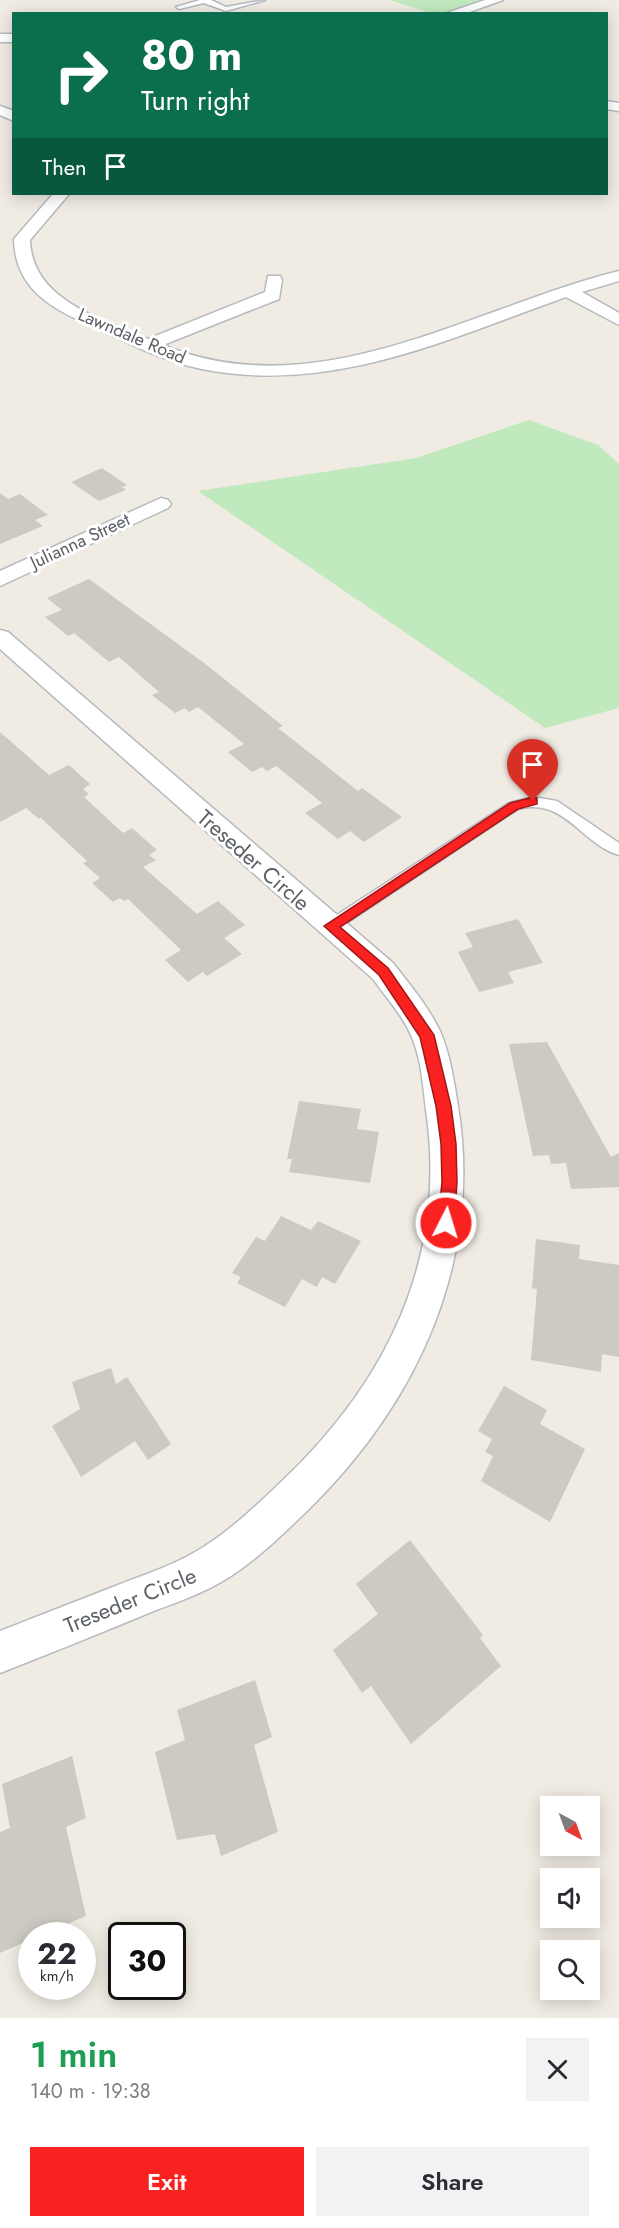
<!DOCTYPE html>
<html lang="en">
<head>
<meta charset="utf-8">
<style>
  :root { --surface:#fff; --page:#f2f2f3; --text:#2b2b33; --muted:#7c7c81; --accent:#f92220 }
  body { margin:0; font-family:Jost,sans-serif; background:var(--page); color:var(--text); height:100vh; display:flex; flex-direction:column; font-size:22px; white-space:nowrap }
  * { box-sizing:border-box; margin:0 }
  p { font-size:20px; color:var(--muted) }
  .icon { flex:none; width:33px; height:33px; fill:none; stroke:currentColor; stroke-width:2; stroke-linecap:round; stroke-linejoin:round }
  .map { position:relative; height:2018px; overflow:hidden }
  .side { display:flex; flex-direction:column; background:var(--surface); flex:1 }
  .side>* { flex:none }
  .banner { position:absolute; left:12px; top:12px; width:596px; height:183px; border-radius:0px; box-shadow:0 3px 15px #0003; background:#0b6e4f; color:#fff; overflow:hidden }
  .needle { width:39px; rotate:139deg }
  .fabs { position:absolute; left:540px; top:1796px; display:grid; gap:12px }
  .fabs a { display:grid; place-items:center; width:60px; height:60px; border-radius:0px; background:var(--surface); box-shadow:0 3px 15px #0003; font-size:30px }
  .speed { position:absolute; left:18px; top:1922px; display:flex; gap:12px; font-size:30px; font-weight:700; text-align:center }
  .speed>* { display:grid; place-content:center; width:78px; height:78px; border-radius:50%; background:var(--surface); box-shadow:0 3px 15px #0003; line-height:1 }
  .speed small { font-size:15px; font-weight:400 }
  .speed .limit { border:3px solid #111; border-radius:9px; background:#fff; color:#111 }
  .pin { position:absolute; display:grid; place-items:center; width:51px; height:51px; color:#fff; margin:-62px -26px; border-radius:50% 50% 50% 0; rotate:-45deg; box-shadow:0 0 6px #0007 }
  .pin .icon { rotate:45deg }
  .me { position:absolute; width:66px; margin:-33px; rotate:5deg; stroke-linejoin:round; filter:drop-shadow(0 0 4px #0008) }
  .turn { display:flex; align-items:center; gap:21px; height:126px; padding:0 30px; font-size:27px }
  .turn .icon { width:78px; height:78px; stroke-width:2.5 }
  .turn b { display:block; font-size:42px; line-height:51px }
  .then { display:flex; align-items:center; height:57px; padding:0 30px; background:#0003; gap:12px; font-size:22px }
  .round { display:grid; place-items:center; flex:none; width:63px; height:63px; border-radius:0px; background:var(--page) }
  .headline { display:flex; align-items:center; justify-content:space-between; height:102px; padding:0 30px }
  h1 { font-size:36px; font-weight:600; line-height:45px; color:#1e9e55 }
  .button { display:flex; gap:12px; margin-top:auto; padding:12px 30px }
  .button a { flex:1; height:69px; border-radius:0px; background:var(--accent); color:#fff; font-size:24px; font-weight:600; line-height:69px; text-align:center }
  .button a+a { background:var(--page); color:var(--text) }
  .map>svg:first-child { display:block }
  .green { fill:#c1e9be }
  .building { fill:#cdc9c3 }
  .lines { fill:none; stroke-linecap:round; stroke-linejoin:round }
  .lane-casing { stroke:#b6babf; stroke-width:3 }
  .street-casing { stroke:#b6babf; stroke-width:3 }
  .secondary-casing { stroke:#b5babf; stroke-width:3 }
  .lane { fill:#fff; fill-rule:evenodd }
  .street { fill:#fff; fill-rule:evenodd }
  .secondary { fill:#fff; fill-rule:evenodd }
  .route { fill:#f92220; stroke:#a21615; stroke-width:1.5 }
  .labels { text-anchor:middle; stroke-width:6; stroke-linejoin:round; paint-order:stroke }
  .far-street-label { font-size:18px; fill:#5c6166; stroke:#fff }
  .street-label { font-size:22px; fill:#5c6166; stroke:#fff }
</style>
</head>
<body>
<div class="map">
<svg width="619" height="2018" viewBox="0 0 619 2018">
  <rect width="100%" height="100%" fill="#f0ece4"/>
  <!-- green -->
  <path class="green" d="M390,0H496L449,14L430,13Z
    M529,420L598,445L619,464V708L545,728L198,491L416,458Z"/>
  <!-- building -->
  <path class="building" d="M102,468L127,485L122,487L126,490L99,501L71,482Z
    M0,493L8,499L20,494L48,515L35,520L43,526L0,544Z
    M89,579L208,666L283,726L278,728L358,791L362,788L402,817L364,842L350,831L338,839L305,813L322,803L276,766L267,771L262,767L252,772L228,752L244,744L198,707L189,712L185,708L175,713L152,695L159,692L119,657L109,662L74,633L68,636L45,617L62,610L47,598Z
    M0,732L49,775L69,765L90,784L83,789L89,794L84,797L123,833L132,828L157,850L149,855L156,860L143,867L197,914L218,901L245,925L224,938L242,954L207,976L203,972L188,982L165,960L181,950L128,899L124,901L120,898L113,902L92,883L100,878L83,863L87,861L41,818L39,819L26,808L0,822Z
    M518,919L543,963L508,972L514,983L479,992L458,952L473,947L465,933Z
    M547,1042L611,1157L619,1153V1187L571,1189L566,1163L551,1164L549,1155L533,1156L509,1044Z
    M299,1101L361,1109L357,1129L379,1132L370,1183L289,1172L292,1159H287Z
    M281,1216L311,1230L318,1221L361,1241L335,1284L322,1277L317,1287L302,1279L285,1307L237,1283L241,1277L232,1273L256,1237L265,1241Z
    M536,1239L580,1245L579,1259L619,1265V1357L602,1354L601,1372L531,1360L537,1289L532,1288Z
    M111,1368L116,1384L127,1377L171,1444L148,1460L135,1441L81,1477L52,1426L80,1409L72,1382Z
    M504,1386L547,1410L540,1424L585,1449L550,1522L481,1481L493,1456L485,1452L492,1439L478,1431Z
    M410,1540L483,1635L480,1638L501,1666L411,1744L371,1686L362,1693L333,1650L378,1614L356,1584Z
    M255,1680L272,1737L254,1745L278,1832L221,1856L215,1834L177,1840L155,1752L185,1740L177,1710Z
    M72,1756L86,1818L66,1827L86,1916L41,1935H32V1939L0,1953V1832L10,1828L2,1784Z"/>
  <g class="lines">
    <!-- lane casing -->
    <g class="lane-casing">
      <path id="lane" d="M200,0H211L226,7L265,0L226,11L204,3L179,9L176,7Z
        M533,797L557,801L619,843V855C581,844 565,797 518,809L336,930H326L324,926L326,922L509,803Z"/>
    </g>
    <!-- street casing -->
    <g class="street-casing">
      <path id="street" d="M485,0H503L464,14H444Z
        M0,106L14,111V121L0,115Z
        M53,194H69L30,240C32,300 100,318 148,339L265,292L268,276H280L282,280L279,299L163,345C318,409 473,307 619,271V281L582,292L619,313V325L566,297C448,339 331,395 202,369C164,362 129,343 93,327C51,308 15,289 14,239Z
        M161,498L168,500L171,504L168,508L0,586V571Z
        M0,630L8,632L393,963C410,985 428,1006 440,1031C450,1054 454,1081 458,1106C483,1261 418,1402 308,1510C284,1533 260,1557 231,1576C204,1594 173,1603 144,1615C96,1635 48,1654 0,1673V1631C39,1616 79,1600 118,1585C148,1573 178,1564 205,1546C233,1528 257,1505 281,1482C387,1382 448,1258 426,1110C423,1085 421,1054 409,1031C400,1012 385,996 373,979L0,649Z"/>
    </g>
    <!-- secondary casing -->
    <g class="secondary-casing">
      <path id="secondary" d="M0,34H14V42H0Z
        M606,101L619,103V111L606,109Z"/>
    </g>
    <!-- lane -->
    <use href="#lane" class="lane"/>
    <!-- street -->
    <use href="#street" class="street"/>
    <!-- secondary -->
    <use href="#secondary" class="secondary"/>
  </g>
  <!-- route -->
  <path class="route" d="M533,797L537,798V804L518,809L340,927L388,968L434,1035L451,1106L456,1144L457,1182L454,1223L452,1228H441L438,1223L442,1182L441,1144L436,1106L420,1037L379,975L324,926L510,803Z"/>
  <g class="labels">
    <!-- far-street labels -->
    <g class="far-street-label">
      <text transform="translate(132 336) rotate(23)" y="6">Lawndale Road</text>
      <text transform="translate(80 541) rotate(-25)" y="6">Julianna Street</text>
    </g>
    <!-- street labels -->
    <g class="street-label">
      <text transform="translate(254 860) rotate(41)" y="8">Treseder Circle</text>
      <text transform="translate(130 1600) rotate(-22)" y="8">Treseder Circle</text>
    </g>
  </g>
</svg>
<div class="fabs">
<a><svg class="needle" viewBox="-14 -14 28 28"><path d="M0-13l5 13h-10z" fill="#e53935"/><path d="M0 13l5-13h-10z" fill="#7c7c81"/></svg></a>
<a><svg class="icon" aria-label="sound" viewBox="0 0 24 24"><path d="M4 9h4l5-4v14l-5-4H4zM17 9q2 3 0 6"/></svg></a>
<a><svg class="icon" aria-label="search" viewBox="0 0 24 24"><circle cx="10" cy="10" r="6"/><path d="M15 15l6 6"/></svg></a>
</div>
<div class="speed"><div>22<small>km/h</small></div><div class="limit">30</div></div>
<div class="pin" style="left:533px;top:801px;background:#d93025"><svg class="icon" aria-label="arrive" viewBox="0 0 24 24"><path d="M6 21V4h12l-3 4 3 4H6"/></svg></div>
<svg class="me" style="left:446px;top:1223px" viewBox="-20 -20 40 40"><circle r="17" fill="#f92220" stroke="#fff" stroke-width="3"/><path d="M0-11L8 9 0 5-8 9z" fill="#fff"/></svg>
<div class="banner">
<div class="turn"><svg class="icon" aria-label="right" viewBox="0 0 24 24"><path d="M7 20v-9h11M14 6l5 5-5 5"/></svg><div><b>80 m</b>Turn right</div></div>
<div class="then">Then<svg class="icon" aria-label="arrive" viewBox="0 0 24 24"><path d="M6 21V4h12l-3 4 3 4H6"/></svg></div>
</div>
</div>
<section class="side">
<div class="headline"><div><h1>1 min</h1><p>140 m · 19:38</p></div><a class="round"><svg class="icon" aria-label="close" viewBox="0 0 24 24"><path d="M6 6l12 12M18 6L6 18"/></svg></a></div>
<div class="button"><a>Exit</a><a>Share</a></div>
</section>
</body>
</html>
